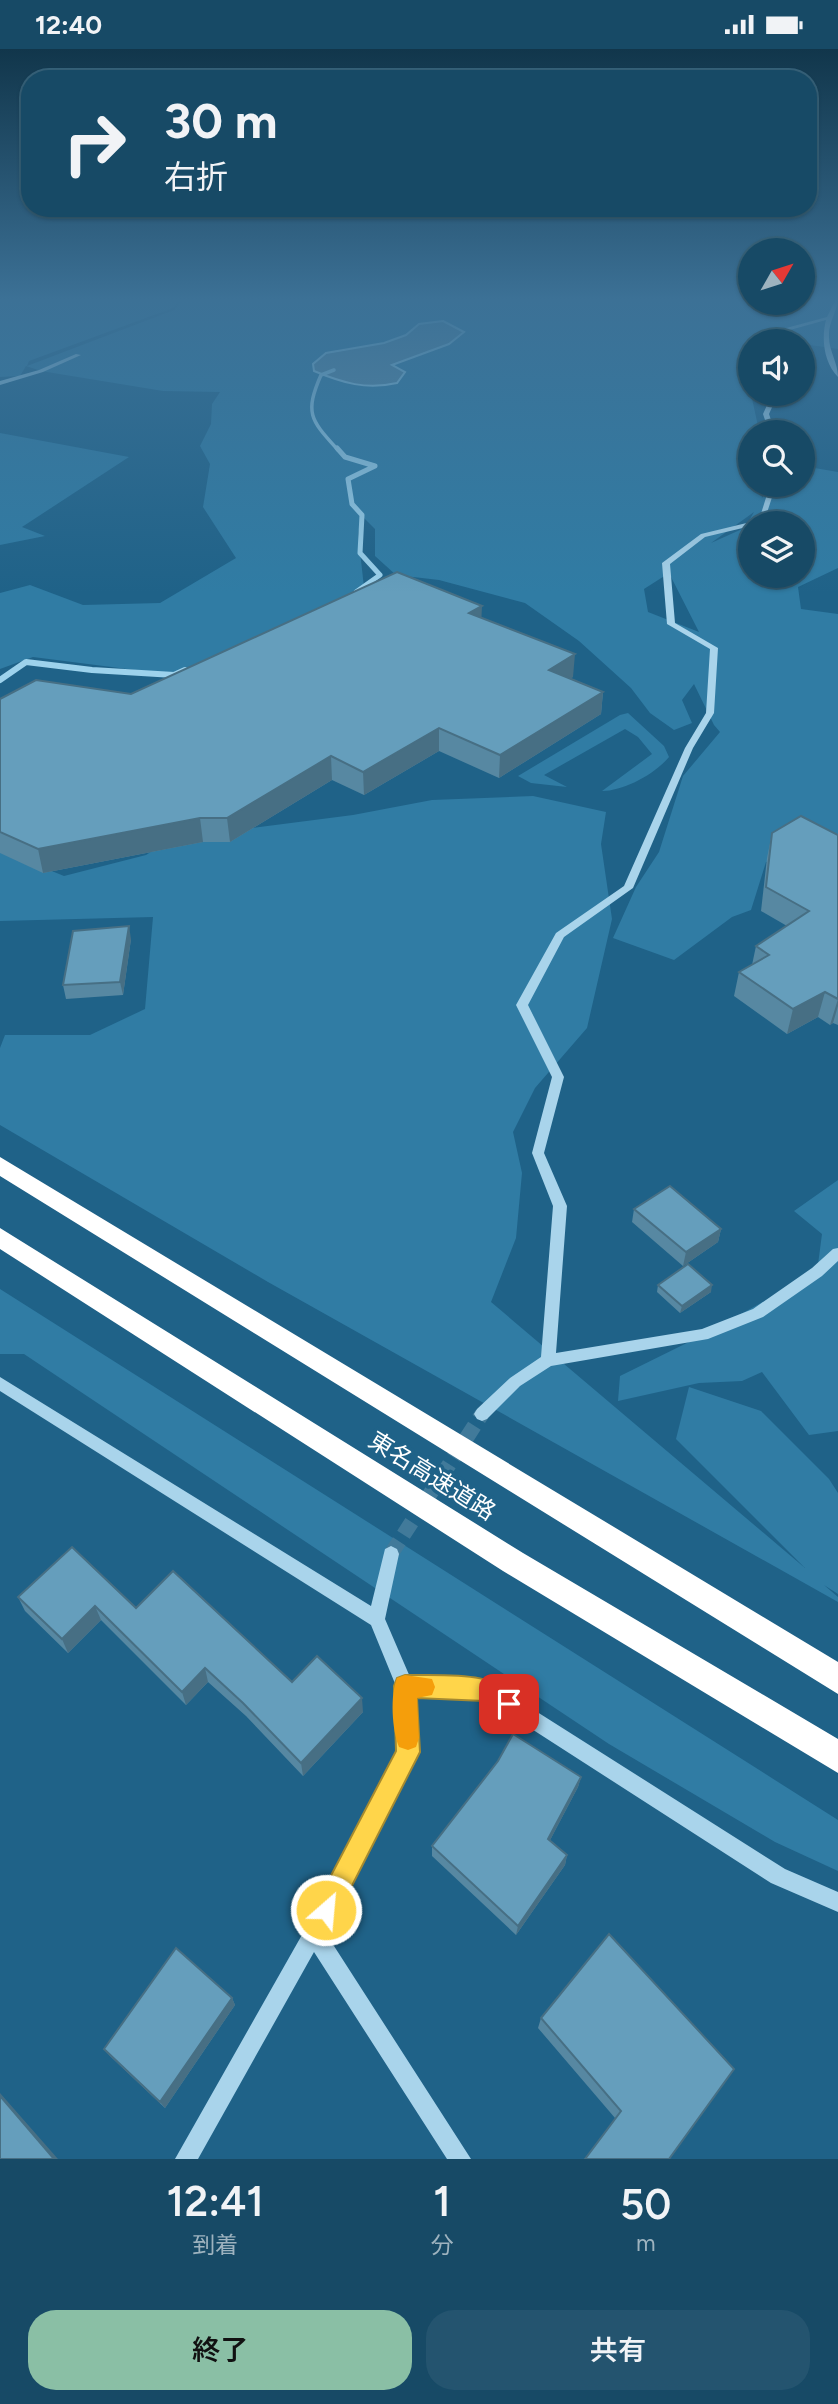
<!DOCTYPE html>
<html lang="ja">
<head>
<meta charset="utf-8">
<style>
  :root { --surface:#174a66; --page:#24546f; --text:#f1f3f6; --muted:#9eb3bf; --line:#36627a; --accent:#8abfa5 }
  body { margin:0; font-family:Figtree,"Noto Sans JP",sans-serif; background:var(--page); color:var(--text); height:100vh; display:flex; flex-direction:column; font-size:26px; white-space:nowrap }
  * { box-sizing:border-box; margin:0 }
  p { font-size:23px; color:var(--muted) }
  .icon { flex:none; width:38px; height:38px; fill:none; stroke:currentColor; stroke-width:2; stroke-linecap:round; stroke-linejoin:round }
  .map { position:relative; height:2110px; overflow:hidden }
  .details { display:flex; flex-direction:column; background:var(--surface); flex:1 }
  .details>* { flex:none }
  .guide { position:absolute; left:21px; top:21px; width:796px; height:147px; border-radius:28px; box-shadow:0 2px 5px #0004,0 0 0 2px var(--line); background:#174a66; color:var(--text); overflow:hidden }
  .needle { width:46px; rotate:51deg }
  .buttons { position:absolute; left:738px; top:189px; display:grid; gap:14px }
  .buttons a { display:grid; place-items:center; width:77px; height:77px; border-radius:50%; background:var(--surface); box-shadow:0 2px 5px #0004,0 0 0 2px var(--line); font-size:35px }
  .pin { position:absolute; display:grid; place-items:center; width:60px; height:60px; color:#fff; margin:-30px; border-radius:14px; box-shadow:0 4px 10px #0006 }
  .me { position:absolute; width:77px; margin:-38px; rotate:27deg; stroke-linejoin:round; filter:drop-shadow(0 0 5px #0008) }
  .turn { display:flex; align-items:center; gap:24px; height:147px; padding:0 28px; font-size:32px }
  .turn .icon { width:91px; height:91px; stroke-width:2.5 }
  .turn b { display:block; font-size:49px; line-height:60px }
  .eta { display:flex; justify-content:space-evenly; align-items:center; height:119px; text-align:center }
  .eta b { font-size:42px; font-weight:600; line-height:49px }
  .primary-button { display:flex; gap:14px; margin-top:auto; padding:14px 28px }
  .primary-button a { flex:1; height:80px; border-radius:28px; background:var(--accent); color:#111; font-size:28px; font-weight:600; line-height:80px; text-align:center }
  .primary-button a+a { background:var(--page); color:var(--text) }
  .status { display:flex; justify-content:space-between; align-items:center; height:49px; padding:0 35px; background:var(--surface); direction:ltr }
  .status svg { height:19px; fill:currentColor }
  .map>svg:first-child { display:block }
  .green { fill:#307ca4; fill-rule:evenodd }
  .water { fill:#5e8ca6; stroke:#9dd2ec; stroke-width:2 }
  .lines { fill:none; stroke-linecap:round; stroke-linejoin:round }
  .stream-far2 { stroke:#9dd2ec; stroke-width:3.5 }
  .stream-far1 { stroke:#9dd2ec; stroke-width:5 }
  .stream { stroke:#9dd2ec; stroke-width:6 }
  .minor-tunnel { stroke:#417a9a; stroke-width:15; stroke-dasharray:15 8; stroke-linecap:butt }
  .minor { fill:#a9d4eb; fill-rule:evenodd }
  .highway { fill:#fff; fill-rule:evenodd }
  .wall { fill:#5788a2 }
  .shaded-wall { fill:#476f84 }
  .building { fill:#659ebc; stroke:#476f84; stroke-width:2 }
  .route { fill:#ffd54a; stroke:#a68a30; stroke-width:2 }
  .slow { fill:#f59e0b }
  .labels { text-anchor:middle; stroke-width:7; stroke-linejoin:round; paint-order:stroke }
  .near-street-label { font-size:24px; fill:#fff; stroke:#1f6288 }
</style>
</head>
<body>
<div class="status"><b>12:40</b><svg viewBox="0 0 49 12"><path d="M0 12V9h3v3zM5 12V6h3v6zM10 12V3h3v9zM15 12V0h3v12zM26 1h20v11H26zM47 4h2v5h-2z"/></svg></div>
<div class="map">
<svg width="838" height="2110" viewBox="0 0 838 2110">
  <rect width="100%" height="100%" fill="#1f6288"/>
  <!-- green -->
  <path class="green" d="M0,249H182L173,259L29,312L27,317L174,261L183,249H751V254H803V249H838V300L803,295V292H785L774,288L765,292H751V299L742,304L758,377L759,383H751V436H761L762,449L770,436H803V417L838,423V519L798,538L801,560L838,565V801L766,813L751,861L732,868L674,911L613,889L636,838L659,803L683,727L720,683L714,676L694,635L682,651L692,674L674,681L650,664L631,639L579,592L525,554L439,531L396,526L375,507V480L362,467L358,485L365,547L174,626L33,608L0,620V544L30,536L83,556L160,554L236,509L203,458L210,415L200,397L211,375L212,355L220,343L163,342L41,322L26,317L20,327L0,328ZM754,463L750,470L755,474H803V527H751V476L711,494ZM669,524L699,583L648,563L644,540Z
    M0,384L129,408L22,478L45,487L0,496Z
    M628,664L664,697L669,708C655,725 624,742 602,742L652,705L638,688L625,680L544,726L567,738L531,734L518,727L620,666Z
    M533,747L606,763L601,795L612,870L587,979L535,1039L513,1083L522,1124L516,1189L491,1253L805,1519L676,1390L689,1338L761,1362L829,1430L838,1444V1545L824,1536L838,1548V1553L268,1233L0,1076V999L5,986H90L145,960L153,868L0,872V801L64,827L146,806L173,789L353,766L432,751Z
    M838,1131V1382L809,1386L762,1323L742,1332L699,1334L618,1352L620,1327L703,1286L817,1223L822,1185L794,1162Z
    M0,1240L838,1771V1822L775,1793L609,1695L24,1305H0Z"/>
  <!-- water -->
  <path class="water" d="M443,272L464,283L449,295L392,316L405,323L397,334C366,341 343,334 314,322L313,315L326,304L384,294L406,286L419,275Z"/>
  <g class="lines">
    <!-- stream-far2 -->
    <path class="stream-far2" d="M334,321L321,326C304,365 311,371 338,401"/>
    <!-- stream-far1 -->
    <path class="stream-far1" d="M337,399L345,408L375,417L348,430L352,455L362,466L360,504L380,526L356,543"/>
    <!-- stream -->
    <path class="stream" d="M0,631L26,613L92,621L174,626L185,621"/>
    <!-- minor-tunnel -->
    <path class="minor-tunnel" d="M391,1505L482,1365"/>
    <!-- minor -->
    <path class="minor" d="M836,250H838C837,263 828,274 829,288C829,302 838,314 838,328C824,314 821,290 826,271L779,284L767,292H761L775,282L827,268Z
      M76,305L81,306L43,323L0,336V332L39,321Z
      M751,312V317L748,315Z
      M763,345H769L774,354L769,365L775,383H769L763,365L768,354Z
      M770,436H776L764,473L751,474V477L705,488L670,515L675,574L718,599L714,664L693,699L633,839L564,888L528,956L564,1028L544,1104L567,1157L556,1304L702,1280L753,1260L812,1219L833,1200L838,1199V1212L822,1227L763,1268L708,1290L551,1317L520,1337L487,1370L482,1372L477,1370L474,1365L477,1360L510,1329L541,1308L553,1157L532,1104L552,1028L516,956L556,884L624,837L685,699L706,664L710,600L667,575L662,514L701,485L759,471Z
      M0,1328L371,1557L385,1500L391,1497L397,1500L399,1505L385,1570L410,1628L487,1632L493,1635L785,1820L838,1843V1863L771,1834L485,1650L414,1646L417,1703L325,1883L471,2110H447L314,1903L198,2110H175L307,1877L399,1702L396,1637L371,1576L0,1342Z"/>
    <!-- highway -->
    <path class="highway" d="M0,1108L838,1613V1645L0,1127Z
      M0,1179L523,1504L838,1690V1724L503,1522L0,1200Z"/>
  </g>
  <!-- wall -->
  <path class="wall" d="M482,569L573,628L570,629L603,643L601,665L499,729L439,702L364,746L332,731L230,793H203L43,824L0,804V650L131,645Z
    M772,784L838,786V976L833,974L830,976L818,968L787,985L734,947L739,923L752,916L756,897L787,877L761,862L767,809Z
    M131,890L123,946L66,950L63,936Z
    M634,1160L721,1180L718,1193L683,1217L632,1173Z
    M658,1236L711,1243L680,1264L657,1243Z
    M18,1548L136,1559L292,1633L363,1663L303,1727L246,1667L208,1633L186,1656L101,1571L68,1604L25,1562Z
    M581,1728L578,1738L550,1791L567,1806L565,1816L516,1886L432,1807V1797Z
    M232,1949L235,1956L165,2059L110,2007L104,2000Z
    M541,1969L669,2110L615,2069L538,1979Z"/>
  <!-- shaded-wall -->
  <path class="shaded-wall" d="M482,557L481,578L469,564Z
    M575,605L573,628L547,643L549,621Z
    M603,643L601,665L499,729L500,706Z
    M439,679V702L364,746L363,723Z
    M331,707L332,731L230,793L227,769Z
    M200,769L203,793L43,824L38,800Z
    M129,877L131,890L123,946L120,933Z
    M825,943L818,968L787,985L793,960Z
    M838,950V957L833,974L830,976Z
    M721,1180L718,1193L683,1217L686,1203Z
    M712,1236L711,1243L680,1264L682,1257Z
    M95,1557L101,1571L68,1604L62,1590Z
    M205,1619L208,1633L186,1656L182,1643Z
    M362,1649L363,1663L303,1727L301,1714Z
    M581,1728L578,1738L546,1799L548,1790Z
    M567,1806L565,1816L516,1886L518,1877Z
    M232,1949L235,1956L165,2059L160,2053Z
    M0,2044L58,2110H54L0,2047Z"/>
  <!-- building -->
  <path class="building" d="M397,523L482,557L469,564L575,605L549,621L603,643L500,706L439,679L363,723L331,707L227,769H200L38,800L0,783V650L36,631L131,645Z
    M801,767L838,786V950L825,943L793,960L739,923L769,906L756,897L809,862L766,838L772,784Z
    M129,877L120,933L63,936L73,882Z
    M670,1137L721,1180L686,1203L634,1160Z
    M688,1215L712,1236L682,1257L658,1236Z
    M72,1498L136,1559L173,1522L292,1633L317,1607L362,1649L301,1714L243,1654L205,1619L182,1643L95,1557L62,1590L18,1548Z
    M513,1685L581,1728L548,1790L567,1806L518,1877L432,1797L498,1712Z
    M609,1885L734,2020L669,2110H585L621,2062L541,1969Z
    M176,1899L232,1949L160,2053L104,2000Z
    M0,2047L54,2110H0Z"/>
  <!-- sky -->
  <linearGradient id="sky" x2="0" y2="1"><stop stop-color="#11364b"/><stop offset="0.46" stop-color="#3c7196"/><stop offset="1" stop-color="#3c7196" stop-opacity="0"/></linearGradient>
  <rect width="838" height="544" fill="url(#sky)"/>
  <!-- route -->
  <path class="route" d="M405,1626C437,1627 506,1620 521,1655L518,1663L509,1667L484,1652L417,1649L420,1703L335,1870L326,1874L317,1870L313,1861L396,1702L394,1637L397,1629Z"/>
  <!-- slow -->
  <path class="slow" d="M405,1626L432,1630L435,1638L432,1646L417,1649L419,1689L416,1698L408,1701L399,1698C392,1681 390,1646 397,1629Z"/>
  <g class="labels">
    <!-- near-street labels -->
    <g class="near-street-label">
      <text transform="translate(432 1427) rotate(32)" y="8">東名高速道路</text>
    </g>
  </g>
</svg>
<div class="buttons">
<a><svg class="needle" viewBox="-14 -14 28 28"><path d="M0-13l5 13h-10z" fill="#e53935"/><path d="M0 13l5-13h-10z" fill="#9eb3bf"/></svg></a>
<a><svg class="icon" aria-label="sound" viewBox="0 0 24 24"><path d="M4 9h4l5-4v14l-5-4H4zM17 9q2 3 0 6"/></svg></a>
<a><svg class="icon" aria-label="search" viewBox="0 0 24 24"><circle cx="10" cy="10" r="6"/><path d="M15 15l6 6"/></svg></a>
<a><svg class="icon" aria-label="layers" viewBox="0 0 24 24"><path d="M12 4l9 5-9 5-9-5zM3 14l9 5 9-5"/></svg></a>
</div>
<div class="pin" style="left:509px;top:1655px;background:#d93025"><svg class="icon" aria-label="arrive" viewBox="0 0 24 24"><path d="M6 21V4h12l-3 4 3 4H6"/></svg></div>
<svg class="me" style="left:326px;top:1861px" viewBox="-20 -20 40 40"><circle r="17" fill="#ffd54a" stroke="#fff" stroke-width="3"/><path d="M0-11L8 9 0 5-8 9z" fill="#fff"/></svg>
<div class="guide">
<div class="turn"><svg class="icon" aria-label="right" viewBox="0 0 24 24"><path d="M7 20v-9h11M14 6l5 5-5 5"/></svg><div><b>30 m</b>右折</div></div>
</div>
</div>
<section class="details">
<div class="eta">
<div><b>12:41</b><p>到着</p></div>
<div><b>1</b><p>分</p></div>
<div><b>50</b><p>m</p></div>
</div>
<div class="primary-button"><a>終了</a><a>共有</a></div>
</section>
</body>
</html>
